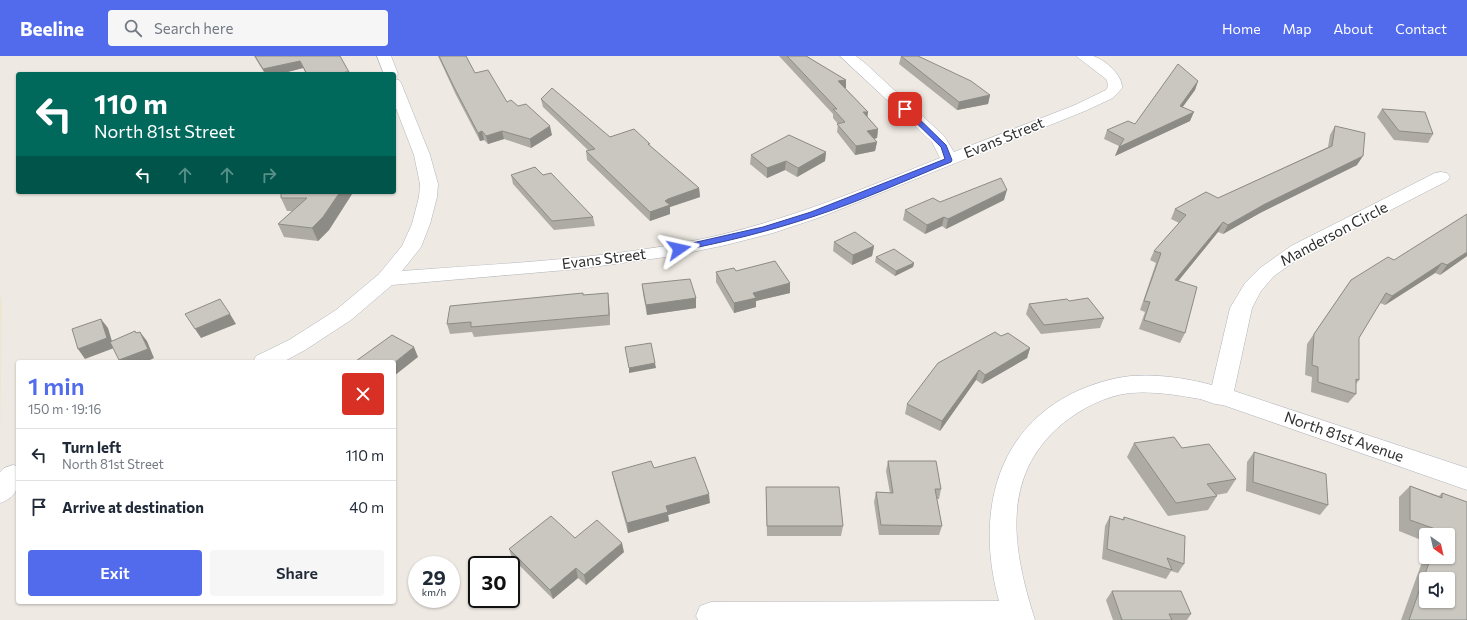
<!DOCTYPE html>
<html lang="en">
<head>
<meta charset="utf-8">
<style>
  :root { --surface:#fff; --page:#f6f6f7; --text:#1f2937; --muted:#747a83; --line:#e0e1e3; --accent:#516bec }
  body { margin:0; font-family:Commissioner,sans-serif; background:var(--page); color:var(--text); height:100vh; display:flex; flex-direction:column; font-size:15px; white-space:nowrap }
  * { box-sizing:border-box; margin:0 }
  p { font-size:13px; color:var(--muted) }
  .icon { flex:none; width:22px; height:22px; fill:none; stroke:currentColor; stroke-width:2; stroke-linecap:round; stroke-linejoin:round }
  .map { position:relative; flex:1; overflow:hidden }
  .panel { position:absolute; left:16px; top:304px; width:380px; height:244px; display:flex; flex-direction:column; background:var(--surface); border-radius:4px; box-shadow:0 1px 3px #0004 }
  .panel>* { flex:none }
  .banner { position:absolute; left:16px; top:16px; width:380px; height:122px; border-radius:4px; box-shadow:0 1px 3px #0004; background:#00695c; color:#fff; overflow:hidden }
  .needle { width:26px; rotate:146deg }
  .buttons { position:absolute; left:1419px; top:472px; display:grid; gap:8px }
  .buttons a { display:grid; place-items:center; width:36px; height:36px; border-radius:4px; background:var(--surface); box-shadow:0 1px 3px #0004; font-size:20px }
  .speed { position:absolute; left:408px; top:500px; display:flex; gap:8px; font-size:20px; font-weight:700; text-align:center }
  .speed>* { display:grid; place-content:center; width:52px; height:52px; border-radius:50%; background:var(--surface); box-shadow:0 1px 3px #0004; line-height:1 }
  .speed small { font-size:10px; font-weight:400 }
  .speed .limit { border:2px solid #111; border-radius:6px; background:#fff; color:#111 }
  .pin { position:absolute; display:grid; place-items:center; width:34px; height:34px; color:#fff; margin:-17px; border-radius:8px; box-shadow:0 2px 6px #0006 }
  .me { position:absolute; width:44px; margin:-22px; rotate:79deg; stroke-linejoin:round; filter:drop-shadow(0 0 3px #0008) }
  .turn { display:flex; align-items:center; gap:14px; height:84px; padding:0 12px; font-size:18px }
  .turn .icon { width:52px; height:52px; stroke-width:2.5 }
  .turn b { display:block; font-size:28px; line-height:34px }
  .lanes { display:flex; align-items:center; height:38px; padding:0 12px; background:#0003; justify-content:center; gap:20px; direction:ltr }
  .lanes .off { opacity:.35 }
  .round { display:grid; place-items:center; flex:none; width:42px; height:42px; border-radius:4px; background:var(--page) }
  .summary { display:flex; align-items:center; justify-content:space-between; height:68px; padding:0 12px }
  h1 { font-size:24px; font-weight:600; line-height:30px; color:var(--accent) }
  .action { display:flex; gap:8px; margin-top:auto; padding:8px 12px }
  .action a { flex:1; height:46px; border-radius:4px; background:var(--accent); color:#fff; font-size:16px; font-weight:600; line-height:46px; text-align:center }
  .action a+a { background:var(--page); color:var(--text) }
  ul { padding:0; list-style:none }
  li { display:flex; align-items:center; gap:12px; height:52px; padding:0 12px; border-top:1px solid var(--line) }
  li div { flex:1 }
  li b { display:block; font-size:15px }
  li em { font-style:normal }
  header { display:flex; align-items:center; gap:24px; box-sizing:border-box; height:56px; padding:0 20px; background:var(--accent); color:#fff }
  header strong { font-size:19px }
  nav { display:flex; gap:22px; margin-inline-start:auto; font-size:14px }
  .search { width:280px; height:36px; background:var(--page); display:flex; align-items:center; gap:10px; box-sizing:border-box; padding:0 14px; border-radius:4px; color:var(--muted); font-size:15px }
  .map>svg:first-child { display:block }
  .education { fill:#eee5d3 }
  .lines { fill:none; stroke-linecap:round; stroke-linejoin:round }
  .minor-casing { stroke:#b2b4bd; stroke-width:1 }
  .tertiary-casing { stroke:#b2b4bd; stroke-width:1 }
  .minor { fill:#fff; fill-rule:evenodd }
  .tertiary { fill:#fff; fill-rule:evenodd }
  .wall { fill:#aeaba5 }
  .shaded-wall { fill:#8d8b86 }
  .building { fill:#cac7c0; stroke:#8d8b86; fill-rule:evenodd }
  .route { fill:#516bec; stroke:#354699 }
  .labels { text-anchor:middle; stroke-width:3; stroke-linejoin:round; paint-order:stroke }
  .street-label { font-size:15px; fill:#2e2e2e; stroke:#fff }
</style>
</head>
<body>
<header>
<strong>Beeline</strong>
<div class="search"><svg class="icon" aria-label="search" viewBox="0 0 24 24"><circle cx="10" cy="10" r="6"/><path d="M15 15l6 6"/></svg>Search here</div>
<nav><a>Home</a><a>Map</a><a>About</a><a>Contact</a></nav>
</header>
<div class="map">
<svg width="1467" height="564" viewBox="0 0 1467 564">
  <rect width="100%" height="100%" fill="#eee9e2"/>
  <!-- education -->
  <path class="education" d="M0,237L2,248L0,390Z"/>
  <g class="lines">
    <!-- minor casing -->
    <g class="minor-casing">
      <path id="minor" d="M377,0H391L398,18L396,21L394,22V18H384Z
        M840,0H856L866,8L944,80L954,96L1075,49L1106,34C1109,30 1108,27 1106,23L1076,0C1081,0 1088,0 1093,0C1104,3 1123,19 1122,32L1113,42L1085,55L821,161L773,177L726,189L673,200L578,213L392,229L351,264L305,294L283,306H253L256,300L289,284L336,254L379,218L402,190L412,168L419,141L420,128L414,99L394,47V23L399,24L401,27L430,99L438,128L437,141L430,168L421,191L402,215C508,207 617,203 720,179C796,161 868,131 940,102L932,86Z
        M1441,116L1447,117L1450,121L1447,125L1305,198L1274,220L1261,235L1252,252L1234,335L1467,412V434L1223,349C1215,349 1207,345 1200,343C1177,339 1154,335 1130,337C1105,340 1082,352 1062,368C999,421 1013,495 1035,564H698L696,560L700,550L711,546L999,545C977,466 991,379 1071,338C1089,329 1111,322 1131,320C1158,318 1186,322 1212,329L1230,252L1245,227L1260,212L1291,190L1435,117Z"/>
    </g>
    <!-- tertiary casing -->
    <g class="tertiary-casing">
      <path id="tertiary" d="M13,409L18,410C18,429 20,440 0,447V416L4,412Z"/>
    </g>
    <!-- minor -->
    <use href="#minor" class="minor"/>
    <!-- tertiary -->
    <use href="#tertiary" class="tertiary"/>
  </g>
  <!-- wall -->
  <path class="wall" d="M254,0H340L349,18H306L303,12L280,18H265Z
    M438,0H466L475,17L507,46L518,50L552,79L531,92L504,83L488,88L484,84L480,85L456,39Z
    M779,0H806L846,24V32H845L868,56L867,61L878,73L877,82L874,83L877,86L875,95L855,99L837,76L838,68L833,62V58Z
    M901,0L990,39L988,48L957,54L899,8Z
    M1198,25L1195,34L1182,51L1190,65L1115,100L1119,90L1104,83L1107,74L1135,68Z
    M541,43L610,81L650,90L699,132L700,141L670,151V158L650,165L587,104L586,95H589L543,51Z
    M1382,53L1433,78L1428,87L1394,84L1377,61Z
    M1335,70L1357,109L1260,157L1223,178L1218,176L1178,225L1185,277L1180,287L1139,273L1145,256L1140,254L1156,207L1150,204L1154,195L1179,167L1171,163L1175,153L1218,142L1328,91L1330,79Z
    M826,96L825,105L797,121L785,114L767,122L750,108L751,99Z
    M511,119H543L593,161L595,170L554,174L513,128Z
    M281,136H351L352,138L329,174L318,185L284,181L278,168L292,155H287L281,142Z
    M1004,144L946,173L942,170L925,178L903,164L905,154L940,146Z
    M834,186L874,190L872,200L852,209L833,195Z
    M1467,200L1440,219L1435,217L1385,249L1380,247L1359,282V324L1356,328V338L1348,347L1311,336L1312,321L1305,319L1307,288L1351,224L1394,204Z
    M876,201L914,207L913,211L895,220L875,206Z
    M736,215L790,227V237L756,245V251L734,257L716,226V216Z
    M642,228L696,242V252L647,259L643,238Z
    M583,239L609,247L610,269L474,281L472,276L450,278L447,268Z
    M1069,245L1104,262L1100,272L1041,278L1026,258L1029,248Z
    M1001,280L1030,292L1027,302L982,328L976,324L940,375L905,358L907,348Z
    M1134,387L1182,392L1236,423L1227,437L1216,439L1217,440L1208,454L1168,460L1127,401Z
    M1254,396L1328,449L1320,459L1246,435L1247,406Z
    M888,405L941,433L939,443H937L942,470L939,479H879L874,446L876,436L890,437L886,415Z
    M654,412L710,447L668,459L669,465L628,477L614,425L612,416Z
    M1410,430L1439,440L1442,437L1467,564H1401L1426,495V501H1448V479H1426V486L1399,475V441Z
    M766,431L843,470L841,480H767L766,441Z
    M1110,460L1122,464L1124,461L1184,508L1178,517L1171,515L1166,523L1102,503L1105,470Z
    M509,493L624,496L586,529L578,522L553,543L512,502Z
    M1112,535L1191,558L1187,564H1113L1106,544Z"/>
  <!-- shaded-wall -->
  <path class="shaded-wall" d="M300,5L303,12L280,18H265L263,13Z
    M345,16H349V18H346Z
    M846,24V32L837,33L838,25Z
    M1198,25L1195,34L1177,59L1180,50Z
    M990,39L988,48L957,54L959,46Z
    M863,56H868L867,64Z
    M1194,56L1190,65L1115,100L1119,91Z
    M550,70L552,79L531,92L530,83Z
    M878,73L877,82L866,84L867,75Z
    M482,75L484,84L480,85L478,77Z
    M502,75L504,83L488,88L486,80Z
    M877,86L875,95L855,99L856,90Z
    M826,96L825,105L797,121L798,112Z
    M1363,100L1357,109L1260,157L1223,178L1228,169L1265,148Z
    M786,105L785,114L767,122V112Z
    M699,132L700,141L670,151V158L650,165V156L668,143Z
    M1007,134L1004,144L946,173L948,163Z
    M340,136H351L352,138L329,174L318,185L312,172Z
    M944,161L942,170L925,178L927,169Z
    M1223,166L1218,176L1171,234L1175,224Z
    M874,190L872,200L852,209L853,199Z
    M1467,196V200L1440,219L1447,209Z
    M914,207L913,211L895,220L896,215Z
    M1442,207L1435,217L1385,249L1392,240Z
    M790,227V237L756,245V251L734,257V247L753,237Z
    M608,237L609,247L610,269L609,259Z
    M696,242V252L647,259L646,249Z
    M230,258L236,268L201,282L195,273Z
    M101,263L108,272L114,292L85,303L78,293Z
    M140,276L147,285L154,302L146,306H120L119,304Z
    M414,291L418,301L394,320V307Z
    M1030,292L1027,302L982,328L985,319Z
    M655,307L656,312L629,317V312Z
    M979,314L976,324L940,375L942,365Z
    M709,438L710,447L668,459L669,465L628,477L627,467L666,450Z
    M622,487L624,496L586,529L584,519Z
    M576,512L578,522L553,543L550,534Z"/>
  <!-- building -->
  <path class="building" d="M255,0H340L349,16H345L346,18H307L300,5L263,13Z
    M439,0H466L475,17L488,14L507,46L511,44L518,50L526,48L550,70L530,83L502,75L486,80L482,75L478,77L454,31Z
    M787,0H806L846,24L838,25L868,56H863L878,73L867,75L877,86L856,90L837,68L845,66L833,53H837Z
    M901,0H918L971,25L990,39L959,46Z
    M1178,8L1198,25L1180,50L1194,56L1119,91L1124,83L1107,74L1128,65L1135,68Z
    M552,32L610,81L634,73L650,88H648L699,132L668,143L665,145L670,149L650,156L586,95L595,93L541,43Z
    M1382,53L1425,56L1433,78L1399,75Z
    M1335,70L1365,77L1363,100L1265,148L1228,169L1223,166L1175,224L1197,231L1185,277L1144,264L1150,246L1144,245L1161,197L1154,195L1186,159L1175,153L1206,136L1218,142L1332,90Z
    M789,79L826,96L798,112L786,105L767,112L751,99Z
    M535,111L543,119L551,117L593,161L552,165L511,119Z
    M1001,122L1007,134L948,163L944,161L927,169L905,154L933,142L940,146Z
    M281,136H340L323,161L312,172L278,168L307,142H281Z
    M1467,158V196L1447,209L1442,207L1392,240L1386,237L1359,282V324L1356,323V338L1318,326V311L1312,309L1314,278L1351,224L1388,201L1394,204Z
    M855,176L874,190L853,199L834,186Z
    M894,193L914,207L896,215L876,201Z
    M775,205L790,227L753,237L756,242L734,247L716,216L734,212L736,215Z
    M690,223L696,242L646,249L642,228Z
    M583,237V239L608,237L609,259L471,271V266L447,268L450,250Z
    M1088,242L1104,262L1044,269L1029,248L1067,243L1069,245Z
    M220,243L230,258L195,273L185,258Z
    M101,263L107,282L78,293L72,273Z
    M135,275L136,277L140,276L148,293L119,304L110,286Z
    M995,276L1001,280L1008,277L1030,292L985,319L979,314L942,365L907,348L938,307Z
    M392,279L414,291L394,307V306H357L356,305Z
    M651,287L655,307L629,312L625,291Z
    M1174,381L1182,392L1209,388L1236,423L1207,428L1217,440L1176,447L1134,387Z
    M1254,396L1326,418L1328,449L1253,426Z
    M695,401L709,438L666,450L668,456L627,467L612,416L651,405L654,412Z
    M888,405H936L941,433H935L942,470L881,469L876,436L893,437Z
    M1410,430L1442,442V437L1467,446V564H1409L1431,501H1448V479H1439L1441,475L1410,464ZM1426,523H1448V545H1426Z
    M766,431H839L843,470H767Z
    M551,460L575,482L597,464L622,487L584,519L576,512L550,534L509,493Z
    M1110,460L1124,464V461L1185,480L1184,508L1167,502L1172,514L1107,493Z
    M1112,535H1181L1191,558H1169L1172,564H1122Z"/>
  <!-- route -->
  <path class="route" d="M903,52H908L946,89L952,104L951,106C906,124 861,145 815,160C770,175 725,186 679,195L675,193L679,190L763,171L811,156L945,103L941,91L903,54Z"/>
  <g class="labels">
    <!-- street labels -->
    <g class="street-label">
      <text transform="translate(1004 82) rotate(-22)" y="5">Evans Street</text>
      <text transform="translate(1334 178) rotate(-28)" y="5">Manderson Circle</text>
      <text transform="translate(604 203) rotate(-7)" y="5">Evans Street</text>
      <text transform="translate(1344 381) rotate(19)" y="5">North 81st Avenue</text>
    </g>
  </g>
</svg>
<div class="buttons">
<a><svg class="needle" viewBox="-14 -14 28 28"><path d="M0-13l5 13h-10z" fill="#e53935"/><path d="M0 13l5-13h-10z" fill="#747a83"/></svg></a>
<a><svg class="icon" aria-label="sound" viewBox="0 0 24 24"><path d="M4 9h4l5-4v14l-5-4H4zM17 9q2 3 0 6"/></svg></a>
</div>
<div class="speed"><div>29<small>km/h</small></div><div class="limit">30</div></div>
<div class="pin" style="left:905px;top:53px;background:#d93025"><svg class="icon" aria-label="arrive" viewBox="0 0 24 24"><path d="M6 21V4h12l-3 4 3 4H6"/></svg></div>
<svg class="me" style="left:679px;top:193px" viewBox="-20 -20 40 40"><path d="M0-17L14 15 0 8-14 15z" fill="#516bec" stroke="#fff" stroke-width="4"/></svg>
<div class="banner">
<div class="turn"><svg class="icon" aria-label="left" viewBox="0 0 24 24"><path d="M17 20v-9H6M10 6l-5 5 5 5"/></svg><div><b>110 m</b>North 81st Street</div></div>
<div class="lanes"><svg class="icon" aria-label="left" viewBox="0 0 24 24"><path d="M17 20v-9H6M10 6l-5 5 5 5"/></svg><svg class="icon off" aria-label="ahead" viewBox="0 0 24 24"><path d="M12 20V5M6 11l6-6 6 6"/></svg><svg class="icon off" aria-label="ahead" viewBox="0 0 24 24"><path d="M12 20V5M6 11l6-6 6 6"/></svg><svg class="icon off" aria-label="right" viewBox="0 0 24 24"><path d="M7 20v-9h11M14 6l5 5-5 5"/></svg></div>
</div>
<section class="panel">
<div class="summary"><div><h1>1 min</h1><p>150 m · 19:16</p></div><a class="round" style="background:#d93025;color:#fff"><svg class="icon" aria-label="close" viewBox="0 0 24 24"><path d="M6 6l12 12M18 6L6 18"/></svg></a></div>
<ul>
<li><svg class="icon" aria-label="left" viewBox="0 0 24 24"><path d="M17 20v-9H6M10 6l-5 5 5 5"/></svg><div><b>Turn left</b><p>North 81st Street</p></div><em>110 m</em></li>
<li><svg class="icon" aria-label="arrive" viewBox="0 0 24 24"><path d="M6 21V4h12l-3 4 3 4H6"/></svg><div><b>Arrive at destination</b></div><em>40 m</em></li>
</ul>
<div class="action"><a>Exit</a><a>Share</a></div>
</section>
</div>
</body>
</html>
